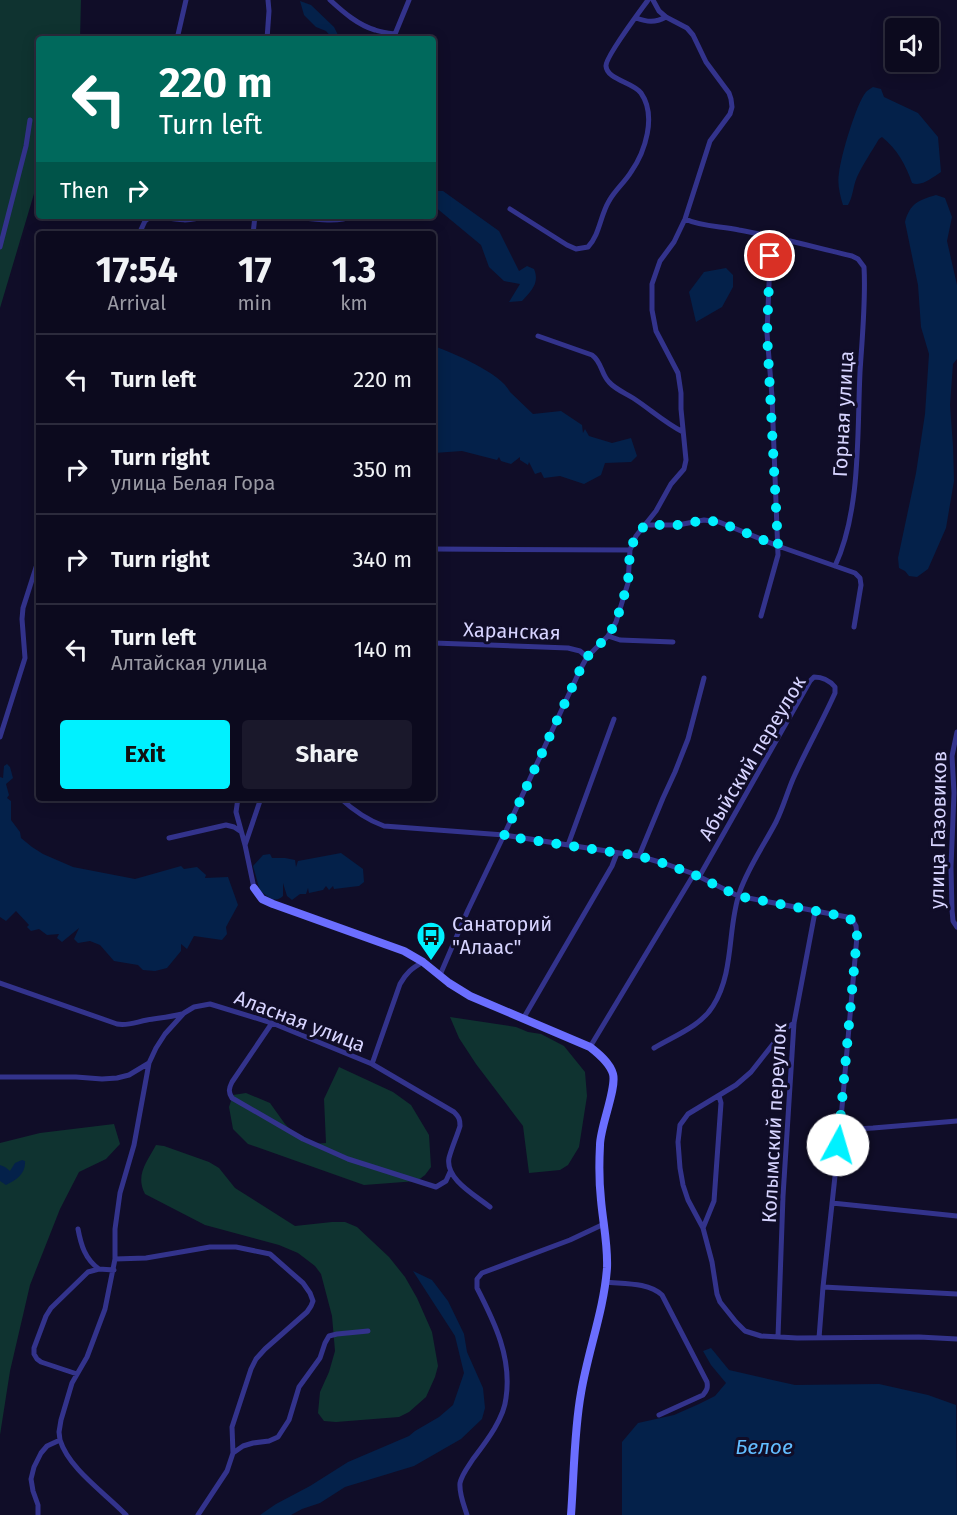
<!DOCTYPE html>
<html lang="en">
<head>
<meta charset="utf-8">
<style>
  :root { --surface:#0c0a1e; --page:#1a182b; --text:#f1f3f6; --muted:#9a9aa4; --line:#2c2b3c; --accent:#00f1ff }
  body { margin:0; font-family:"Fira Sans",sans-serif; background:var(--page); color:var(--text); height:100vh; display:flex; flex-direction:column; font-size:22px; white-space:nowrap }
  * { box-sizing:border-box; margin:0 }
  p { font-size:20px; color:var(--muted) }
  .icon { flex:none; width:33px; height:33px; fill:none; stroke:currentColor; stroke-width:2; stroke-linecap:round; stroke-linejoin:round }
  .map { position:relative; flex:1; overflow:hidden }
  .panel { position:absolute; left:36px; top:231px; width:400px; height:570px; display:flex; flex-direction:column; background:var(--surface); border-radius:6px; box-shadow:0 3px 15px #0003,0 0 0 2px var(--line) }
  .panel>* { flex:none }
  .guide { position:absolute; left:36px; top:36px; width:400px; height:183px; border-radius:6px; box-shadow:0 3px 15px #0003,0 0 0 2px var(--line); background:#00695c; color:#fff; overflow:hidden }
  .buttons { position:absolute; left:885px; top:18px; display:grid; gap:12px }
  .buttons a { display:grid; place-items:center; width:54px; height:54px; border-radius:6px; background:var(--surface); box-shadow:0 3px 15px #0003,0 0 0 2px var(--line); font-size:30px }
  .pin { position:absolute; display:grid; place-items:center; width:51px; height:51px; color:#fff; margin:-26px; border:3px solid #fff; border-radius:50%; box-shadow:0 2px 6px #0007 }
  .me { position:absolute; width:66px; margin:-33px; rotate:6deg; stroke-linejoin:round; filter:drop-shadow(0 0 4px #0008) }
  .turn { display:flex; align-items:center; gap:21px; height:126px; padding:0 24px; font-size:27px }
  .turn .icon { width:78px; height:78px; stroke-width:2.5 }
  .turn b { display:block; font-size:42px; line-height:51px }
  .then { display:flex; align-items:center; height:57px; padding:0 24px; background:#0003; gap:12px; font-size:22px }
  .eta { display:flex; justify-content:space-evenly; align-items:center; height:102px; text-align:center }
  .eta b { font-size:36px; font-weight:700; line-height:42px }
  .cta { display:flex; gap:12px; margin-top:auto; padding:12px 24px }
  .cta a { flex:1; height:69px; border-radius:6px; background:var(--accent); color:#111; font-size:24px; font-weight:700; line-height:69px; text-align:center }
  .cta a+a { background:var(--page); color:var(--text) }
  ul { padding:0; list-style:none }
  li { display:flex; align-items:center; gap:18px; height:90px; padding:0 24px; border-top:2px solid var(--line) }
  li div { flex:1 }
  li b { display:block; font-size:22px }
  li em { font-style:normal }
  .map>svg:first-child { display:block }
  .green { fill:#0f3330 }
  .water { fill:#04214a }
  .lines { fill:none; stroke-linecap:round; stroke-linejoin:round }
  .street { stroke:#33338c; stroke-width:5 }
  .secondary { stroke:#6b6eff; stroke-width:8 }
  .route { stroke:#00f1ff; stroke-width:10; stroke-dasharray:0 18 }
  .labels { text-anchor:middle; stroke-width:6; stroke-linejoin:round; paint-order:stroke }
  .street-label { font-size:20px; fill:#d7d4ff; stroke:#100d28 }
  .poi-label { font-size:20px; fill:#d7d4ff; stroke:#100d28; text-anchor:start }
  .water-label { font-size:21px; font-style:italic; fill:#62bdff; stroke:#100d28 }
</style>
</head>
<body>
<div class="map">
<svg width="957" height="1515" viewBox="0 0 957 1515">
  <rect width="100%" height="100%" fill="#100d28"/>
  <!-- green -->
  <path class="green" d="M0,0H81L80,39H39V177L0,308Z
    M450,1017L516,1027L528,1032L541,1034L564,1046L585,1072L587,1096L579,1147L568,1165L560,1170L529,1173L523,1126L476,1064L459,1038Z
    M339,1067L393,1092L411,1105L429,1135L431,1167L425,1175L417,1181L364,1185L248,1144L233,1129L229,1107L233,1095L246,1093L270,1103L285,1124L300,1139L313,1144L326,1143L324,1099Z
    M114,1124L120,1144L106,1159L79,1172L60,1209L30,1285L10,1371L0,1435V1143L40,1133Z
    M156,1145L164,1146L209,1162L219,1168L235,1188L295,1226L332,1222H345L357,1227L389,1257L405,1277L417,1298L432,1332L438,1366L435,1377L426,1397L409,1412L399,1417L336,1422L324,1421L318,1413L320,1392L329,1372L335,1351L332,1316L321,1274L315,1266L298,1253L279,1245L205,1225L145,1194C135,1175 147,1162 156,1145Z"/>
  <!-- water -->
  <path class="water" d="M300,1L311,5L334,27L340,39H333L326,31L316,27L304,15Z
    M873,87L881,89L884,97L918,113L938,137L941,172C933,177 922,187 912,183C906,165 897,149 882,137L879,139C872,151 863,164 857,177C853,186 853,197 848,205H843C840,195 837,184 839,173C841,156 856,104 866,92C868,90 871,88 873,87Z
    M434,191H443L499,231L519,271L527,266L534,269C540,283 531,291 522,301L509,302L520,284L504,281L489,267L481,245L434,206Z
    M936,195L945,198L952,217L947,241L957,285V359L953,364L950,405L953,446L954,481L946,528L928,569L917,577L909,576L905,571L899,568L898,558L916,473L925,414L929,354L921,327L918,285L905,222C910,203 919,200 936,195Z
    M726,268L733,275V287L722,307L696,322L689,292L704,272Z
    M434,346C453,353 501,373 510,392L533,414L561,411L582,425L583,433L585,429L589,436L612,443L631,438L637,456L631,462L605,463L601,475L584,484L560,476L544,478L541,472L535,474L529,462L528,465L520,460V457L511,464L501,461L499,457L497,460L462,451L434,453Z
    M7,764L10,767L13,778L6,784L9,795L7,798L11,801V820L20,832L21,838L32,847L43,854L73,867L135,879L181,866L184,869L197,867L206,875L205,878L228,877L238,905L226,927L227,934L222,940L194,936L187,949L181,944V951L167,968L155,971L143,970L138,965L114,961L100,945L90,941L78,943L74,939L79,928L62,942L57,938L59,934L47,935L39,929L31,931L27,927L29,925L16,911L6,921L0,917V777L3,778L4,766Z
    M341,853L363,869L364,882L359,886L334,889L333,886L329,890L326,886L323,890L309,893L308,888L306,894H300L292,900L287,896L283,883V896C274,904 269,897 260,891L253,866L263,855L270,854L272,858H285L295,860L296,867L298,861Z
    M22,1160L25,1161C26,1173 17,1180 6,1185L0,1181V1165L5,1167L10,1171L15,1163Z
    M413,1271L432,1280L448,1301L464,1334L467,1352L483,1388L485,1408L482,1419L461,1439L414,1466L345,1487L320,1503L302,1509L291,1515H260L276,1504L310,1486L348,1462L409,1436L415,1431L439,1417L453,1405L464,1373L455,1336Z
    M711,1348L729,1370L768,1379L795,1385L879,1384L928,1395L956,1405L957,1515H622V1442L638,1423L674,1415L699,1404L715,1396L726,1383L711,1365L703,1351Z"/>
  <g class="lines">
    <!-- street -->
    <path class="street" d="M330,0C343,12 358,25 375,30C381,32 388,33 395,34
      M636,18C647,22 655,23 666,17
      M177,39L186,0
      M267,39L269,11L268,0
      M393,39L409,0
      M510,209L567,245L576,249L588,247C600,234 600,216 609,201C615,190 625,182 631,172C645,152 657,116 641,93C633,82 607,80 606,66C605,57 641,10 648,0
      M157,216C174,219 188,223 204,216
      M291,216C308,218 337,224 352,216
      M685,219C702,227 721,226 739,230C777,237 814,247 852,256L858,259L864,267C866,300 862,339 860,372C857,434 861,510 835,566
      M139,234L145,221L151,216
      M253,234L255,216
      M0,247L26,146L30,120
      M538,336L592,355C602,362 601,374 609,382C615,389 625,393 633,398C650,409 665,423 683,432
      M645,525H678L704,520L719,522L778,546L855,573L860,578L861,585L854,627
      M434,549L630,550
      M761,616L778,555L772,397L767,333L771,236
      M608,636L620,640L673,642
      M434,643L568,648L580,651L587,657
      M957,732L952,756L954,793L951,867L952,910L953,921L957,927
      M0,737L25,658L22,619L23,608L39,558
      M238,798L236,812L245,845
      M340,798C353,810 367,820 384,826L504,835L639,856L666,864L694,874L738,896L847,917L853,921L856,926L857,936L840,1130L823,1287L819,1338
      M169,838L226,825L234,827L240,831
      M568,845L614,719
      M639,856L663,798L675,772L688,739L704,678
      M254,888L245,845L261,798
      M440,975L468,910L504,835L580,670L587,657L608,636L616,622L628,583L630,550L636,536L656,511L671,484L684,469L686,460L681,409V393L678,373L656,331L652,310V284L660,261L674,242L685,219L710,141L730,114L732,107L731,99L729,93L706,62L693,35L687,28L666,17L659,11L653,0
      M0,983L117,1024C128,1026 136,1022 147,1020C159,1018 170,1017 182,1014
      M523,1019L612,866L617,853
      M272,1023L232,1082C229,1088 228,1092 232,1098L303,1139L348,1159L436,1187L446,1181L450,1172
      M794,1023L785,1029L751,1072L736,1085L688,1114L680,1125L678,1142L680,1168L683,1185L688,1200L703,1228L712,1262L717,1294L720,1302L736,1322L745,1331L761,1336L797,1338L919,1337L957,1339
      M590,1047L694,874
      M654,1048C674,1036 701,1026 713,1006C735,971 727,927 740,891C749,866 764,845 776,822C783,808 787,793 793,779C806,750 822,722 835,693V687C830,681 822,677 814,677L810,681L699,877
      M372,1064L400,984C406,973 412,968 423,962
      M0,1077H76L102,1079L117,1078L129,1075L149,1063L156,1048L165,1034L184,1013L194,1007L210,1004L272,1023L372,1064L454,1112C459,1117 460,1119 460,1126C457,1136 452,1147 449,1158C445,1179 475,1195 490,1207
      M840,1130L873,1128L957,1121
      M832,1203L957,1216
      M703,1228L714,1201L721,1103L719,1096
      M78,1229C81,1245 85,1259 99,1269
      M115,1259L146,1258L210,1247H236L270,1254L303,1283L310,1293L313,1301L311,1306L307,1312L265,1349L256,1359L251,1369L232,1427L233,1453L227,1471L198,1515
      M605,1282C623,1284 648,1282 662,1295L707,1382C708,1388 707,1390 703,1395L659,1415
      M823,1287L957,1294
      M778,1337L783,1196L794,1023L815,912
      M77,1374L41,1362L37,1359L34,1354V1348L46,1316L51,1308L88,1272L99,1269L114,1270
      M60,1440C69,1469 105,1493 126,1515
      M233,1453L243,1446L253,1443L269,1441L278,1437L289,1420L299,1387L320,1358L325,1343L329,1336L337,1334L368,1331
      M38,1515V1505L33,1491L31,1479L34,1467L41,1453L47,1446L60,1440L59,1432L61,1420L72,1383L87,1357L105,1309L115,1259V1229L120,1193L134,1145L149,1063
      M467,1515C464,1505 459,1494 460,1483C462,1474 468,1467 473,1459C485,1443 504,1419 506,1398C512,1358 495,1323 477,1288V1279L482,1273L570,1240L604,1224"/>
    <!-- secondary -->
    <path class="secondary" d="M254,888L262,899L273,904L404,951L423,962L449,983L470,996L590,1047C599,1054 610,1063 613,1074C617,1088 600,1127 600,1145C599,1164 599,1182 601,1200C603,1223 608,1245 607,1268C604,1310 588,1351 581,1393C574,1431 574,1476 571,1515"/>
  </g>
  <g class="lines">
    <!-- route -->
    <path class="route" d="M770,256L767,333L778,546L719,522L704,520L678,525H645L636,536L630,550L628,583L616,622L608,636L587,657L580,670L504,836L639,856L666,864L693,874L738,896L847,917C856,923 856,925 857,936L838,1145"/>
  </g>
  <!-- icons -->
  <defs>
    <g id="bus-pin" transform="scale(1.5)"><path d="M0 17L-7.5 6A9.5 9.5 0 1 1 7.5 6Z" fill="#00f1ff" stroke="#100d28"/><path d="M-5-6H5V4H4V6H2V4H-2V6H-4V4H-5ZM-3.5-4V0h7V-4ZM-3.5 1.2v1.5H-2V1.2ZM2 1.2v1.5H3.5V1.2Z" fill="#111"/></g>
  </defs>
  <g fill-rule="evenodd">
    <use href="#bus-pin" x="431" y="936"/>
  </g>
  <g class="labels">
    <!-- street labels -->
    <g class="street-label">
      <text transform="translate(843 414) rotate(-87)" y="7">Горная улица</text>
      <text transform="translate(512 631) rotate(2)" y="7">Харанская</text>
      <text transform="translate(752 758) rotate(-59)" y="7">Абыйский переулок</text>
      <text transform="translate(938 830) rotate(-89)" y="7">улица Газовиков</text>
      <text transform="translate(300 1021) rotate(21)" y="7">Аласная улица</text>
      <text transform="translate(774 1123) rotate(-87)" y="7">Колымский переулок</text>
    </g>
    <!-- poi labels -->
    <g class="poi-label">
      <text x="452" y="931">Санаторий<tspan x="452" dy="23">"Алаас"</tspan></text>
    </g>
    <!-- water labels -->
    <g class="water-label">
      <text x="764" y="1454">Белое</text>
    </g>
  </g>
</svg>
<div class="buttons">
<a><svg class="icon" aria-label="sound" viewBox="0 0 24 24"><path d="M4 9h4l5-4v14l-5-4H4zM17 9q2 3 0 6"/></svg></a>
</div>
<div class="pin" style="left:770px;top:256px;background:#d93025"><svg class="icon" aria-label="arrive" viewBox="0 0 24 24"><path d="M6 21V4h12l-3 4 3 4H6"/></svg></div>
<svg class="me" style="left:838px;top:1145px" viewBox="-20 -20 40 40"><circle r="19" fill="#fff"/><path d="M0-13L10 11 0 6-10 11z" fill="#00f1ff"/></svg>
<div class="guide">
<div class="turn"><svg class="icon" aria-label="left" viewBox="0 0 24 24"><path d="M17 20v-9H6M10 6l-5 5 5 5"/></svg><div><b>220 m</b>Turn left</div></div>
<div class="then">Then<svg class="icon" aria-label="right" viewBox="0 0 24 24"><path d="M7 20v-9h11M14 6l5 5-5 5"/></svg></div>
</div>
<section class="panel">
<div class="eta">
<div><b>17:54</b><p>Arrival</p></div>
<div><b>17</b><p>min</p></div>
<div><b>1.3</b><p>km</p></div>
</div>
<ul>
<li><svg class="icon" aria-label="left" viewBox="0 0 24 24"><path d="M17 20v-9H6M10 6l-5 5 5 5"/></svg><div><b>Turn left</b></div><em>220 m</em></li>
<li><svg class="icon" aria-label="right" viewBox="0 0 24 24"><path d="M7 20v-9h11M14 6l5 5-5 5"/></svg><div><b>Turn right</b><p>улица Белая Гора</p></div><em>350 m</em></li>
<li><svg class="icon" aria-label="right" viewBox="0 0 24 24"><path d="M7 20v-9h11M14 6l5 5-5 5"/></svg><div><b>Turn right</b></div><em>340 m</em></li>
<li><svg class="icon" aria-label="left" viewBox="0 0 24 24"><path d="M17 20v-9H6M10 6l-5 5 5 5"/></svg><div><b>Turn left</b><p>Алтайская улица</p></div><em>140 m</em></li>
</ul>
<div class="cta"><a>Exit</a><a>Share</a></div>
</section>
</div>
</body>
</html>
